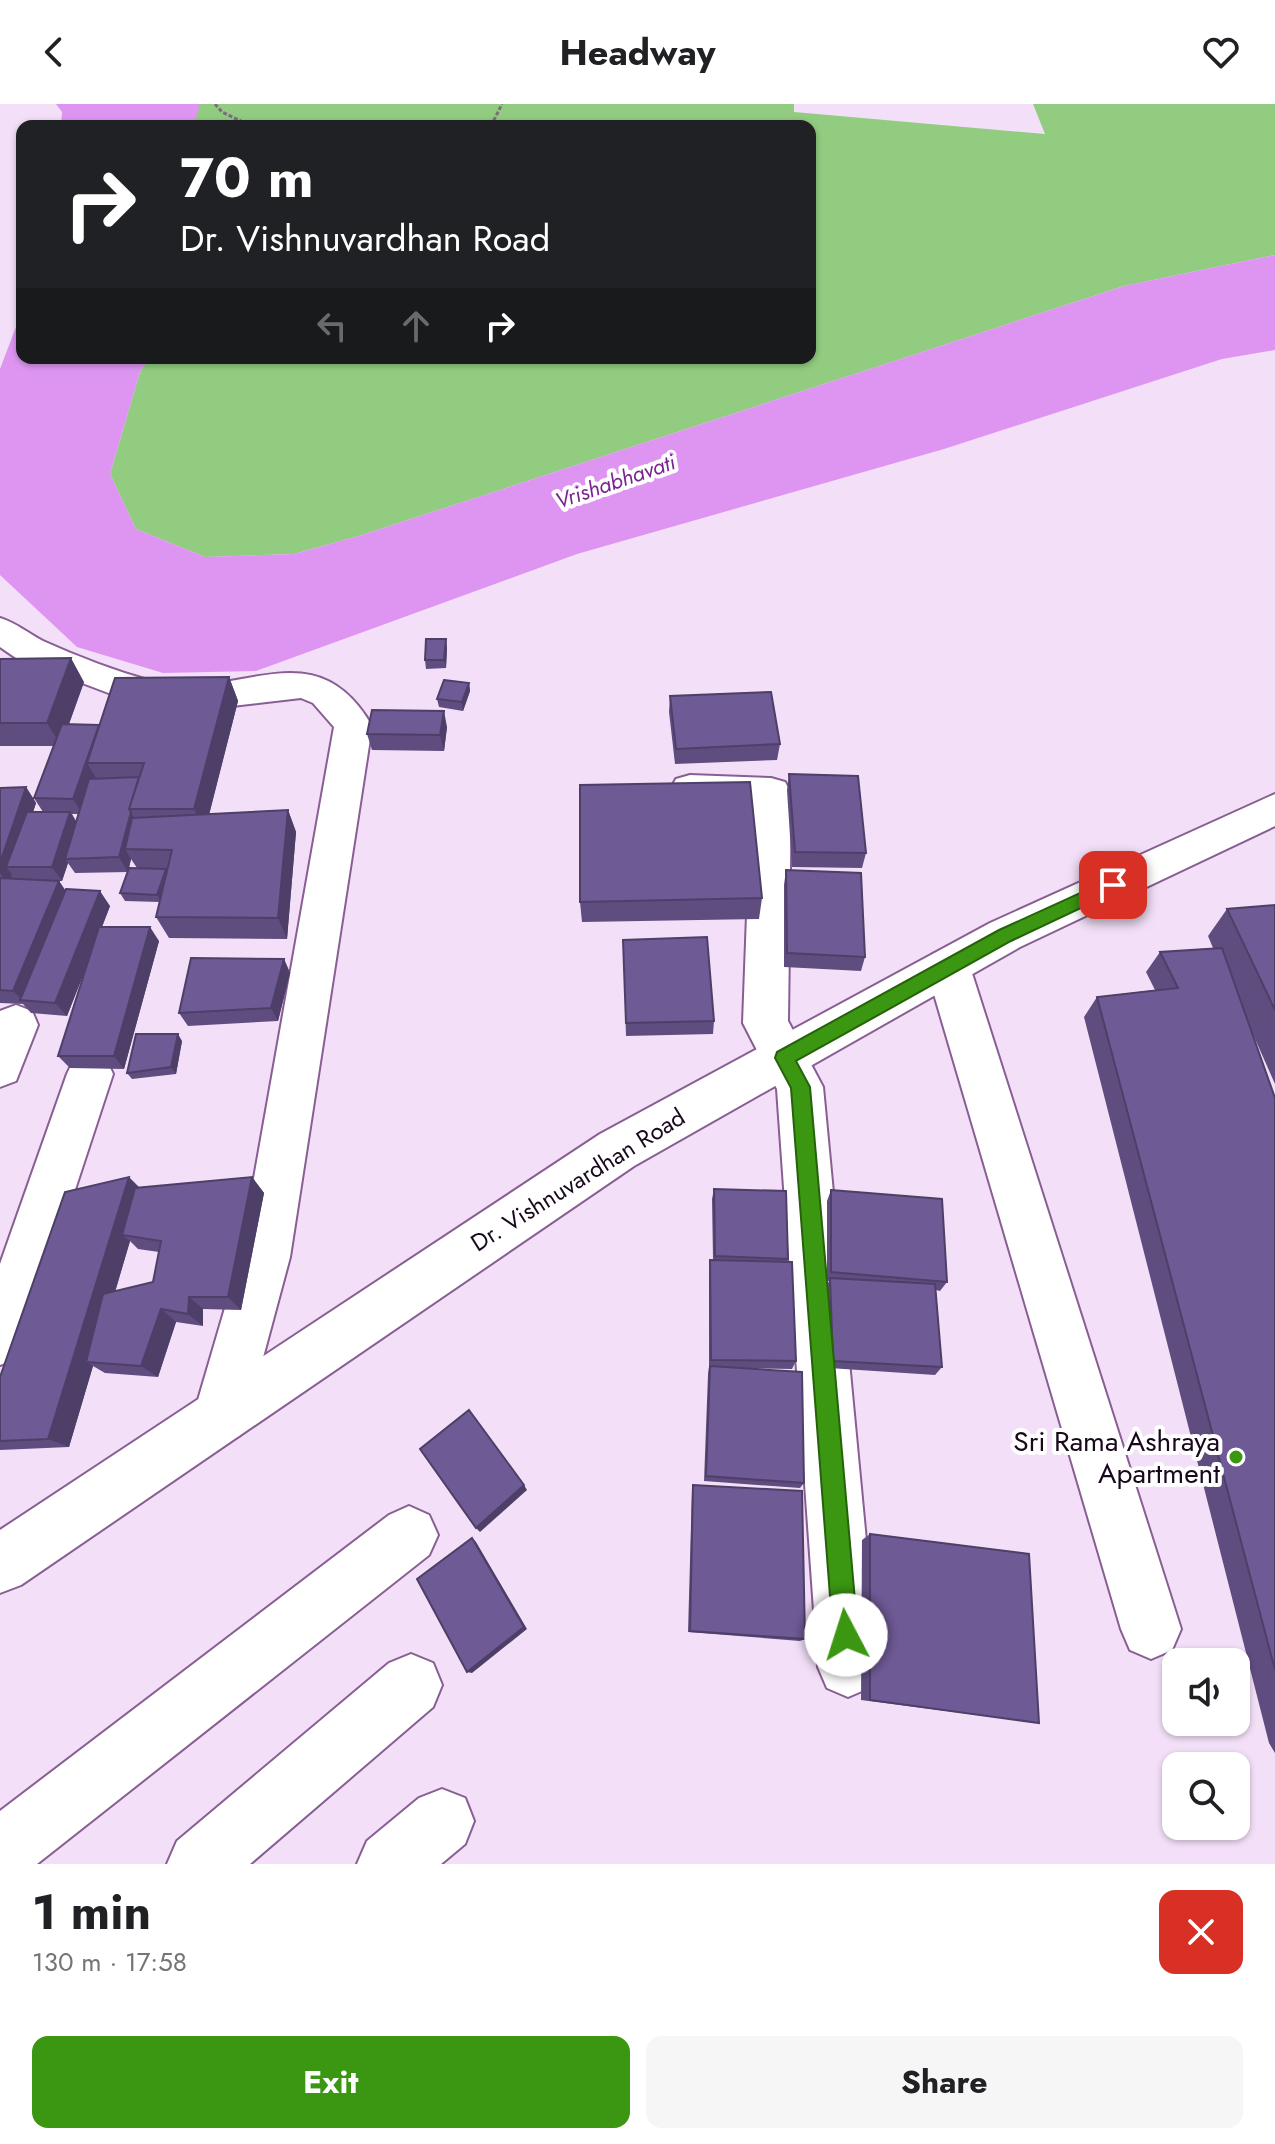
<!DOCTYPE html>
<html lang="en">
<head>
<meta charset="utf-8">
<style>
  :root { --surface:#fff; --page:#f6f6f6; --text:#202124; --muted:#757577; --accent:#3b9611 }
  body { margin:0; font-family:Jost,sans-serif; background:var(--page); color:var(--text); height:100vh; display:flex; flex-direction:column; font-size:30px; white-space:nowrap }
  * { box-sizing:border-box; margin:0 }
  p { font-size:26px; color:var(--muted) }
  .icon { flex:none; width:44px; height:44px; fill:none; stroke:currentColor; stroke-width:2; stroke-linecap:round; stroke-linejoin:round }
  .map { position:relative; height:1760px; overflow:hidden }
  .details { display:flex; flex-direction:column; background:var(--surface); flex:1 }
  .details>* { flex:none }
  .guide { position:absolute; left:16px; top:16px; width:800px; height:244px; border-radius:16px; box-shadow:0 2px 6px #0004; background:#202124; color:#fff; overflow:hidden }
  .tools { position:absolute; left:1162px; top:1544px; display:grid; gap:16px }
  .tools a { display:grid; place-items:center; width:88px; height:88px; border-radius:16px; background:var(--surface); box-shadow:0 2px 6px #0004; font-size:40px }
  .pin { position:absolute; display:grid; place-items:center; width:68px; height:68px; color:#fff; margin:-34px; border-radius:16px; box-shadow:0 4px 12px #0006 }
  .me { position:absolute; width:88px; margin:-44px; rotate:355deg; stroke-linejoin:round; filter:drop-shadow(0 0 6px #0008) }
  .turn { display:flex; align-items:center; gap:28px; height:168px; padding:0 32px; font-size:36px }
  .turn .icon { width:104px; height:104px; stroke-width:2.5 }
  .turn b { display:block; font-size:56px; line-height:68px }
  .lanes { display:flex; align-items:center; height:76px; padding:0 32px; background:#0003; justify-content:center; gap:40px; direction:ltr }
  .lanes .off { opacity:.35 }
  .round { display:grid; place-items:center; flex:none; width:84px; height:84px; border-radius:16px; background:var(--page) }
  .headline { display:flex; align-items:center; justify-content:space-between; height:136px; padding:0 32px }
  h1 { font-size:48px; font-weight:700; line-height:60px }
  .primary-button { display:flex; gap:16px; margin-top:auto; padding:16px 32px }
  .primary-button a { flex:1; height:92px; border-radius:16px; background:var(--accent); color:#fff; font-size:32px; font-weight:700; line-height:92px; text-align:center }
  .primary-button a+a { background:var(--page); color:var(--text) }
  header { display:flex; justify-content:space-between; align-items:center; height:104px; padding:0 32px; background:var(--surface); font-size:36px; font-weight:700 }
  .map>svg:first-child { display:block }
  .green { fill:#91cc80 }
  .water { fill:#de95f2 }
  .lines { fill:none; stroke-linecap:round; stroke-linejoin:round }
  .minor-casing { stroke:#885e93; stroke-width:4 }
  .major-casing { stroke:#885e93; stroke-width:4 }
  .path { stroke:#7e6c82; stroke-width:3; stroke-dasharray:4 2; stroke-linecap:butt }
  .minor { fill:#fff; fill-rule:evenodd }
  .major { fill:#fff; fill-rule:evenodd }
  .wall { fill:#5f4d80; fill-rule:evenodd }
  .shaded-wall { fill:#4d3f68 }
  .building { fill:#6e5a95; stroke:#4d3f68; stroke-width:2 }
  .route { fill:#3b9611; stroke:#26620b; stroke-width:2 }
  .poi-dot { fill:#3b9611; stroke:#fff; stroke-width:3 }
  .labels { text-anchor:middle; stroke-width:8; stroke-linejoin:round; paint-order:stroke }
  .far-water-label { font-size:22px; font-style:italic; fill:#7a2290; stroke:#fff }
  .street-label { font-size:24px; fill:#18081c; stroke:#fff }
  .near-poi-label { font-size:28px; fill:#18081c; stroke:#fff; text-anchor:end }
</style>
</head>
<body>
<header><svg class="icon" aria-label="back" viewBox="0 0 24 24"><path d="M15 5l-7 7 7 7"/></svg>Headway<svg class="icon" aria-label="heart" viewBox="0 0 24 24"><path d="M12 20l-8-8c-3-5 5-10 8-4 3-6 11-1 8 4z"/></svg></header>
<div class="map">
<svg width="1275" height="1760" viewBox="0 0 1275 1760">
  <rect width="100%" height="100%" fill="#f3e0f8"/>
  <!-- green -->
  <path class="green" d="M199,0H794V8L1045,30L1033,0H1275V151L1124,182L362,431L294,450L205,453L136,425L110,370L140,268L149,254H810V22H193Z"/>
  <!-- water -->
  <path class="water" d="M56,0H199L200,1L193,22H61L62,8Z
    M1275,151V246L1222,255L944,345L577,450L256,567L163,569L77,543L0,471V265L22,207V254H149L140,268L110,370L136,425L205,453L294,450L362,431L1124,182Z"/>
  <g class="lines">
    <!-- minor casing -->
    <g class="minor-casing">
      <path id="minor" d="M0,514C16,519 28,529 43,537C76,552 116,567 151,577C236,600 314,521 372,622L290,1153L247,1313L239,1332L220,1340L201,1332L193,1313L240,1153L334,623L313,599L301,594L181,608L135,599L16,554L0,543Z
        M690,671L771,674L785,678L791,689L788,917L823,983L878,1563L869,1584L848,1593L827,1584L818,1563L777,985L743,919L751,703L690,701L676,697L670,686L676,675Z
        M948,845L963,850L970,863L1181,1525L1172,1546L1151,1555L1130,1546L1121,1525L926,863L933,850Z
        M16,901L32,907L38,921L16,977L0,983V907Z
        M90,949L106,955L113,970L26,1235L19,1254L0,1261V1160L67,970L74,955Z
        M409,1402L429,1411L438,1431L429,1451L37,1760H0V1707L389,1411Z
        M411,1550L433,1559L442,1581L433,1603L250,1760H167L177,1737L389,1559Z
        M442,1685L465,1694L474,1717L465,1740L441,1760H357L367,1737L419,1694Z"/>
    </g>
    <!-- major casing -->
    <g class="major-casing">
      <path id="major" d="M1275,690V722L1020,843L634,1062L21,1481L0,1489V1426L600,1030L990,819Z"/>
    </g>
    <!-- path -->
    <path class="path" d="M215,0L222,8L251,22
      M491,22L502,0"/>
    <!-- minor -->
    <use href="#minor" class="minor"/>
    <!-- major -->
    <use href="#major" class="major"/>
  </g>
  <!-- wall -->
  <path class="wall" d="M447,543L446,564L426,565L425,556Z
    M0,555L84,578L69,620L99,621L229,573L238,597L209,710L288,706L296,728L287,835L169,834L156,813L160,798L125,797L120,789L137,764L131,755L128,768L75,769L68,759L62,777H59L65,786L110,802L102,823L159,837L124,965L70,964L58,952L88,859L67,912L31,909L23,900L0,899V684L26,683L36,699L33,708H43L34,694L54,642H0ZM72,710H78L76,717Z
    M469,579L470,587L463,607L439,603L437,595Z
    M670,592L780,640L777,656L675,660L669,608Z
    M447,623L444,647L372,646L367,630Z
    M789,670L866,749L862,764L792,763L787,686Z
    M786,766L865,853L861,867L784,863V781Z
    M762,794L759,815L582,818L580,798Z
    M1275,801V980L1252,928L1275,994V1649L1269,1639L1084,913L1097,893L1155,886L1146,868L1160,848L1213,844L1208,832L1227,805Z
    M623,836L714,917L713,930L626,932Z
    M284,855L290,869L278,917L188,922L179,909Z
    M182,937L176,970L132,975L127,969Z
    M252,1073L264,1089L241,1206L203,1205V1222L176,1218L158,1273L105,1269L93,1262L69,1343L0,1346V1273L140,1084ZM130,1137L138,1145L159,1148L153,1178L115,1188Z
    M714,1085L788,1155L787,1158L796,1257L792,1265L731,1264L804,1379L800,1384L704,1377L708,1270L709,1263V1166L710,1156H713L712,1095Z
    M831,1086L947,1178L940,1187L936,1186L942,1263L935,1271L829,1264L826,1183L829,1177H827V1097Z
    M693,1381L805,1535L800,1537L688,1528L692,1386Z
    M870,1430L1039,1619L861,1596L862,1436Z"/>
  <!-- shaded-wall -->
  <path class="shaded-wall" d="M446,535L447,543L446,564L444,556Z
    M71,554L84,578L61,642L47,619Z
    M229,573L238,597L205,727L194,705Z
    M469,579L470,587L463,607L462,598Z
    M444,607L447,623L444,647L440,631Z
    M87,659L96,674L83,710L73,695Z
    M26,683L36,699L15,763H6L12,770L9,781L0,769V759Z
    M288,706L296,728L287,835L278,814Z
    M70,708L80,724L65,755L68,759L62,777L52,763Z
    M131,708L139,723L125,745L131,755L128,768L119,753Z
    M166,765L170,773L162,798L157,791Z
    M59,777L69,792L22,896L13,887Z
    M100,787L110,802L67,912L55,899Z
    M150,823L159,837L124,965L114,952Z
    M284,855L290,869L278,917L271,904Z
    M178,930L182,937L176,970L171,963Z
    M129,1073L144,1088L122,1131L130,1137L94,1259L86,1258L93,1262L69,1343L48,1335Z
    M252,1073L264,1089L241,1206L228,1193Z
    M189,1193L203,1205V1222L188,1210Z
    M161,1205L176,1218L158,1273L141,1262Z
    M524,1381L527,1386L480,1428L476,1424Z
    M472,1434L476,1438L527,1525L472,1569L467,1568Z"/>
  <!-- building -->
  <path class="building" d="M426,535H446L444,556H425Z
    M71,554L47,619H0V555Z
    M229,573L194,705H129L144,659H87L115,574Z
    M444,576L469,579L462,598L437,595Z
    M771,588L780,640L676,645L670,592Z
    M372,606L444,607L440,631L367,630Z
    M62,620L99,621L73,695L34,694Z
    M789,670L858,672L866,749L795,748Z
    M139,673L129,705L131,708L119,753L65,755L89,675Z
    M750,678L762,794L580,798V681Z
    M26,683L0,759V684Z
    M288,706L278,814L156,813L172,746L125,745L132,714Z
    M27,708H70L52,763H6Z
    M129,764L166,765L157,791L120,789Z
    M786,766L861,769L865,853L787,849Z
    M0,774L59,777L13,887L0,886Z
    M66,785L100,787L55,899L20,896Z
    M1275,801V906L1227,805Z
    M99,823H150L114,952H58Z
    M707,833L714,917L626,919L623,836Z
    M1222,844L1275,994V1566L1097,893L1178,884L1160,848Z
    M191,854L284,855L271,904L179,909Z
    M136,930H178L171,963L127,969Z
    M129,1073L48,1335L0,1337V1273L65,1088Z
    M252,1073L228,1193H189L188,1210L161,1205L141,1262L86,1258L103,1190L153,1178L161,1137L122,1131L135,1084Z
    M714,1085L786,1087L788,1155L715,1152Z
    M831,1086L942,1095L947,1178L831,1168Z
    M710,1156L792,1158L796,1257L711,1256Z
    M830,1174L935,1180L942,1263L833,1257Z
    M710,1262L802,1268L804,1379L706,1372Z
    M469,1306L524,1381L476,1424L420,1345Z
    M693,1381L802,1387L805,1535L690,1527Z
    M870,1430L1029,1450L1039,1619L870,1596Z
    M472,1434L524,1523L467,1568L417,1475Z"/>
  <!-- route -->
  <path class="route" d="M1113,774L1119,776L1122,781L1119,786L1011,837L796,957L810,983L858,1531L854,1540L846,1544L837,1540L833,1531L791,984L775,954L777,948L999,826Z"/>
  <!-- markers -->
  <circle class="poi-dot" cx="1236" cy="1353" r="8"/>
  <g class="labels">
    <!-- far-water labels -->
    <g class="far-water-label">
      <text transform="translate(615 377) rotate(-19)" y="8">Vrishabhavati</text>
    </g>
    <!-- street labels -->
    <g class="street-label">
      <text transform="translate(578 1076) rotate(-32)" y="8">Dr. Vishnuvardhan Road</text>
    </g>
    <!-- near-poi labels -->
    <g class="near-poi-label">
      <text x="1220" y="1347">Sri Rama Ashraya<tspan x="1220" dy="32">Apartment</tspan></text>
    </g>
  </g>
</svg>
<div class="tools">
<a><svg class="icon" aria-label="sound" viewBox="0 0 24 24"><path d="M4 9h4l5-4v14l-5-4H4zM17 9q2 3 0 6"/></svg></a>
<a><svg class="icon" aria-label="search" viewBox="0 0 24 24"><circle cx="10" cy="10" r="6"/><path d="M15 15l6 6"/></svg></a>
</div>
<div class="pin" style="left:1113px;top:781px;background:#d93025"><svg class="icon" aria-label="arrive" viewBox="0 0 24 24"><path d="M6 21V4h12l-3 4 3 4H6"/></svg></div>
<svg class="me" style="left:846px;top:1531px" viewBox="-20 -20 40 40"><circle r="19" fill="#fff"/><path d="M0-13L10 11 0 6-10 11z" fill="#3b9611"/></svg>
<div class="guide">
<div class="turn"><svg class="icon" aria-label="right" viewBox="0 0 24 24"><path d="M7 20v-9h11M14 6l5 5-5 5"/></svg><div><b>70 m</b>Dr. Vishnuvardhan Road</div></div>
<div class="lanes"><svg class="icon off" aria-label="left" viewBox="0 0 24 24"><path d="M17 20v-9H6M10 6l-5 5 5 5"/></svg><svg class="icon off" aria-label="ahead" viewBox="0 0 24 24"><path d="M12 20V5M6 11l6-6 6 6"/></svg><svg class="icon" aria-label="right" viewBox="0 0 24 24"><path d="M7 20v-9h11M14 6l5 5-5 5"/></svg></div>
</div>
</div>
<section class="details">
<div class="headline"><div><h1>1 min</h1><p>130 m · 17:58</p></div><a class="round" style="background:#d93025;color:#fff"><svg class="icon" aria-label="close" viewBox="0 0 24 24"><path d="M6 6l12 12M18 6L6 18"/></svg></a></div>
<div class="primary-button"><a>Exit</a><a>Share</a></div>
</section>
</body>
</html>
